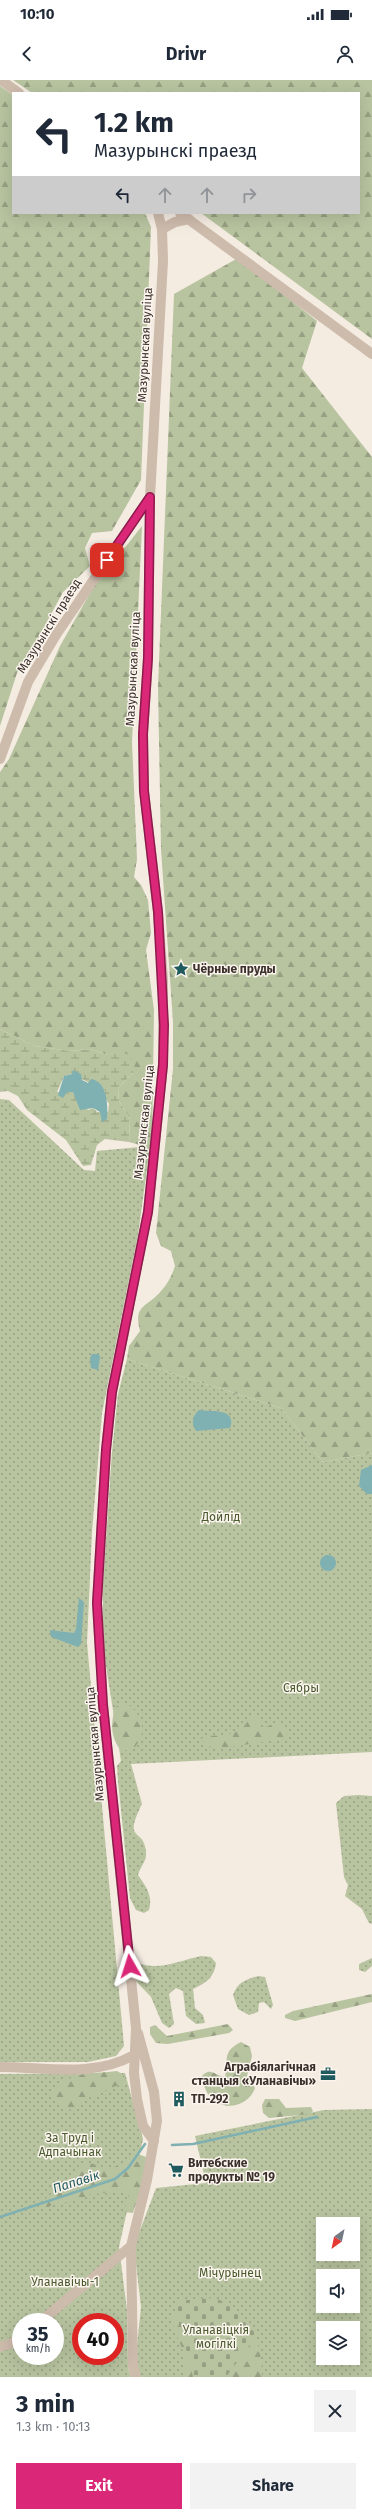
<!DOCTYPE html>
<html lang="en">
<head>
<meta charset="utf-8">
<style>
  :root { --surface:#fff; --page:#f2f2f3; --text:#1f2937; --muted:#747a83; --accent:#db2777 }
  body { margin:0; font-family:"Fira Sans",sans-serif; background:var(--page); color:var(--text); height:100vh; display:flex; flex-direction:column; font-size:15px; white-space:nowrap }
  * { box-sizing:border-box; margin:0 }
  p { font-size:13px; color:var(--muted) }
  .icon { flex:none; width:22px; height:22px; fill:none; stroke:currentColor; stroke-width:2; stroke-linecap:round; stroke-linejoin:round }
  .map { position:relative; height:2297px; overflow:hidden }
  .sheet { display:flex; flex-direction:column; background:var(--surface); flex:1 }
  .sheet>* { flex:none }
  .hud { position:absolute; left:12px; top:12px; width:348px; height:122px; border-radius:0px; box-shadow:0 4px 16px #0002; background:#fff; color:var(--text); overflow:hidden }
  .needle { width:26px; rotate:213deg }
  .buttons { position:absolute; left:316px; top:2137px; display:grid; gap:8px }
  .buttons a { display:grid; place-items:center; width:44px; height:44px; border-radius:0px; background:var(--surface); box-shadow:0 4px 16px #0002; font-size:20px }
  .speed { position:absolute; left:12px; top:2233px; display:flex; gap:8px; font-size:20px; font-weight:700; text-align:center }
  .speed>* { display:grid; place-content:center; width:52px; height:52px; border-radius:50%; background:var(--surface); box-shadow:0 4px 16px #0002; line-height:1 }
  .speed small { font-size:10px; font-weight:400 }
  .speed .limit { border:6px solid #d22; background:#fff; color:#111 }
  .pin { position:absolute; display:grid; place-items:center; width:34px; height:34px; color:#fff; margin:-17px; border-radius:8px; box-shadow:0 2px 6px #0006 }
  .me { position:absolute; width:44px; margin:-22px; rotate:354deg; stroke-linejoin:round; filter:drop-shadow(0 0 3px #0008) }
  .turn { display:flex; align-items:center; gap:14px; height:84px; padding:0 16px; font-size:18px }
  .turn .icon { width:52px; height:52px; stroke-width:2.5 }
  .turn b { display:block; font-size:28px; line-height:34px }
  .lanes { display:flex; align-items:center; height:38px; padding:0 16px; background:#0003; justify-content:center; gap:20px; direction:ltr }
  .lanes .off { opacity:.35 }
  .round { display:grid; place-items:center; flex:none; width:42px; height:42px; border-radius:0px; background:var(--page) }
  .overview { display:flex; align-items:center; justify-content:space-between; height:68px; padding:0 16px }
  h1 { font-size:24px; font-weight:700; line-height:30px }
  .button { display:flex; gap:8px; margin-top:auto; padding:8px 16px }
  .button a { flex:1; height:46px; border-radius:0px; background:var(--accent); color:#fff; font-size:16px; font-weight:700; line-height:46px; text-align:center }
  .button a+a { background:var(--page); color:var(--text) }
  .status { display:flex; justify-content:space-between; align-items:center; height:28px; padding:0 20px; background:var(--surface); direction:ltr }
  .status svg { height:11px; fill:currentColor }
  header { display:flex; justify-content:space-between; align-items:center; height:52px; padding:0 16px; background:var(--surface); font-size:18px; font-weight:700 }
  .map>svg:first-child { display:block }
  .green { fill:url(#green-dots); fill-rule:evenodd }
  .forest { fill:url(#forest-firs) }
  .wetland { fill:url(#wetland-marsh); fill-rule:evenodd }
  .cemetery { fill:url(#cemetery-stones) }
  .water { fill:#7fb0b2 }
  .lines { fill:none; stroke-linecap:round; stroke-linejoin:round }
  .stream { stroke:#7fb0b2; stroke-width:2.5 }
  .minor { stroke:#cdbbac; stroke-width:10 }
  .route-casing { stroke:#8e194d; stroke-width:10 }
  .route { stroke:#db2777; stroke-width:7 }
  .labels { text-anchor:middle; stroke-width:3; stroke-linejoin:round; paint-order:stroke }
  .street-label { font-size:12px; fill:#3b302b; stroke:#fbf5ee }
  .poi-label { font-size:12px; font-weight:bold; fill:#3b302b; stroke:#fbf5ee; text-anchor:start }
  .park-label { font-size:12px; fill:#4a5a2e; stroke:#fbf5ee }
  .water-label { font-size:13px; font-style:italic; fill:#1f5a5e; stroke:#fbf5ee }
</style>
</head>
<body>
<div class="status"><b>10:10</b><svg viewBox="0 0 49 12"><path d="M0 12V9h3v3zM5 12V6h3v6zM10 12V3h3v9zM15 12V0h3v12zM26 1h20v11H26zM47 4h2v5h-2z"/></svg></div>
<header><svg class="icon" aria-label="back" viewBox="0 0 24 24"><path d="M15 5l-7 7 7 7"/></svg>Drivr<svg class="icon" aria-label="person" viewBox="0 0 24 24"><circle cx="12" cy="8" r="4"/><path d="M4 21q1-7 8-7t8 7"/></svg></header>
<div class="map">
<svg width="372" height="2297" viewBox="0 0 372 2297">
  <defs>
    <pattern id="green-dots" width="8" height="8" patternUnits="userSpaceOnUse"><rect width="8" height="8" fill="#b8c4a0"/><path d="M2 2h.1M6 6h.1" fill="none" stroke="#97a083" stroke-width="1.8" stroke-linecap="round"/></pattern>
    <pattern id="forest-firs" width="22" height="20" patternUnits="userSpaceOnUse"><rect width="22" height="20" fill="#b8c4a0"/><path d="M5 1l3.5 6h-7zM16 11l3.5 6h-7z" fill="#97a083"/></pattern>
    <pattern id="wetland-marsh" width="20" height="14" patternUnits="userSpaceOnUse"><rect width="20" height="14" fill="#b8c4a0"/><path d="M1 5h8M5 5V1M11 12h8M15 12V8" fill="none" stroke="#97a083"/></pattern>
    <pattern id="cemetery-stones" width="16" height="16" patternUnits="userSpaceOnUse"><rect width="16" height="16" fill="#b8c4a0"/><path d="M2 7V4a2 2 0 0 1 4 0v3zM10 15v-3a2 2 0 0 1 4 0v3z" fill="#97a083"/></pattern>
  </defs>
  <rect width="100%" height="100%" fill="#f4ebe1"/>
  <!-- green -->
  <path class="green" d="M0,1019L9,1020L84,1090L95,1091L97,1071L150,1066L138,1155L102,1333L92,1452L87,1563L124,1966L116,1976L88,1982H0Z
    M127,1279L281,1328L323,1382L372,1373V1672L131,1684L142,1724C122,1764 144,1746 146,1772C147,1781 140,1787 138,1795C146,1807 153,1815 149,1830L144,1833L136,1830L130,1818L118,1701L117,1686L121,1681L103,1567V1504L112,1372L118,1314Z
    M359,1715L372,1716V1844L369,1843L362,1829L345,1816L348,1805L344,1797L336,1723L344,1716Z
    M201,1876L211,1877L216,1883C214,1898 206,1903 193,1909L195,1928L203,1935L205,1943L196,1944L186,1936L183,1911L176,1908L169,1914L174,1944L169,1948L162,1943L151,1917L135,1900L133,1888L137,1883C159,1891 179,1881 201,1876Z
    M372,1878V1886L365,1892L359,1890V1884Z
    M258,1896L265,1897L273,1925L271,1929L264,1922L259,1923L258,1932L249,1935L238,1929L233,1915C238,1902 245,1900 258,1896Z
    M125,1993L143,2059L119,2167L127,2230L128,2287L131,2297H0V1994ZM21,2242H55V2276H21ZM81,2242H115V2276H81Z
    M372,2029V2297H139L135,2285L141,2227L134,2166L156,2108L206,2103L195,2056L324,2030ZM323,2144H353V2174H323ZM323,2196H353V2226H323ZM323,2248H353V2278H323Z"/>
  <!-- forest -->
  <path class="forest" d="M13,0H372V259L201,133H359V13H32Z
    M0,6L13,15V133H145L151,147L141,400L112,451L92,453L85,468L90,486L63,512L29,575L17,593L0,646Z
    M238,178L317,241L302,288L372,377V1373L323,1382L281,1328L127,1279L129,1266L140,1251C133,1224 147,1228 161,1211C168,1204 172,1195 175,1186L171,1171L161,1166L156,1153L173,989V942L161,769L158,607L174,214Z
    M142,446L132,662L137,779L134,797L141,805L148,820L151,853L146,870L154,930L152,1067L148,1079L142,1081L140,1065L129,1062L130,1039L119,1021L118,1008L133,993L108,975L90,969L70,971L35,966L0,949V692L9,679L60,566L93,508Z
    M126,1623C145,1636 148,1655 131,1671L120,1669C110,1656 111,1643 115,1627Z
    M254,1637L260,1640L258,1645L263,1648L278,1643L285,1646L288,1653L282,1659L224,1668L208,1666L201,1660L205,1655C220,1657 241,1655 249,1639Z
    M372,1914V1922L295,1941L285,1938V1935L293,1931Z
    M228,1944L233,1950L229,1953L168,1964L156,1963L150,1954V1947L155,1945L167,1956Z
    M241,1962L250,1967L252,1976L247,1996L255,2008C249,2025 227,2032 212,2019C206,2014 204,2004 201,1997C210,1986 214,1995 225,1997C229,1980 221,1972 241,1962Z
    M117,1991L124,1995L125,2002L86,2019L69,2030L56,2023L52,2014C66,1991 93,1994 117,1991Z
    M265,2019H279L286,2028L311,2027L313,2031L310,2034L269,2038L263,2033L262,2025Z
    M138,2074L146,2077L145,2096L133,2133L124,2132L130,2111L91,2114L76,2121L54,2123L46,2129H41L40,2124L53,2112H60L71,2107L76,2089L81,2084L90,2083L109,2089L126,2082L130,2075Z
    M178,2228C188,2229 226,2229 233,2233C257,2246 262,2272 262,2297H185V2276L171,2240Z"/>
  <!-- wetland -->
  <path class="wetland" d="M0,949L35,966L70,971L90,969L108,975L117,970L129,975L135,983L133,993L118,1008L119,1021L130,1039L129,1062L105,1059L97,1065L91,1085L83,1086L66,1060L27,1030L18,1016L8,1011L0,1012ZM72,994L105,1011L104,1016L109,1024L108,1032H97L93,1028L88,1030L73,1012H57L64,996Z"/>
  <!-- cemetery -->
  <path class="cemetery" d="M215,2218L228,2224L257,2255L226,2297H193C188,2271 178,2247 175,2221Z"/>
  <!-- water -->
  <path class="water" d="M73,990L81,994L82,1000L88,1003L91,999C108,1002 108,1026 107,1039L102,1042L100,1032L93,1028L80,1030L73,1012H67L63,1018L58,1015L64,996L72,994Z
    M92,1274H99L100,1277L98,1290L91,1288L90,1278Z
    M199,1330C213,1332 237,1328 230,1348L196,1351C191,1344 192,1336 199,1330Z
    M372,1385V1414H367L359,1406L361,1390Z
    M320 1483a8 8 0 1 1 16 0a8 8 0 1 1-16 0Z
    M79,1518L84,1522L81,1564L78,1567L51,1557L50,1550L74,1553L76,1549Z"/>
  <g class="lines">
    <!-- stream -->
    <path class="stream" d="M172,2065L193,2064L317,2037
      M0,2137L115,2099L128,2088L145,2064"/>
    <!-- minor -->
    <path class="minor" d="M1,0L19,13
      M180,133L372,274
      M162,149L175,142L189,139
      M0,679L28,602L56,555L150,417
      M0,1987C45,1987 93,1998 134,1975
      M154,2061L143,2046L137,2019L134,1993L136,1948L103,1625L97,1523L106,1370L112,1312L148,1132L163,985V900L158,832L144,711L143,654L148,578L150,417L163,181L162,149L158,133
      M40,2242L131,2166
      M0,2267L12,2263L21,2257
      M136,2297L133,2286L131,2166L147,2100L157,2041L154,2012L138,1953"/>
  </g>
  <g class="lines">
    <!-- route casing -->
    <g class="route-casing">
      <path id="route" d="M107,480L150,417L148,578L143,654L144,711L158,832L164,945L163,985L148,1132L112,1312L106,1370L97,1523L103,1625L130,1886"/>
    </g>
    <!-- route -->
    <use href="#route" class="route"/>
  </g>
  <!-- icons -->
  <defs>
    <g id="sight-bare" transform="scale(1.2)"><path d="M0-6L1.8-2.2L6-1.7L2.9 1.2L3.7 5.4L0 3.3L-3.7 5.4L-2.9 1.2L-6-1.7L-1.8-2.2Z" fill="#1f5a5e" stroke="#fbf5ee" stroke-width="2.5" paint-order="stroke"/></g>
    <g id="office-bare" transform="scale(1.2)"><path d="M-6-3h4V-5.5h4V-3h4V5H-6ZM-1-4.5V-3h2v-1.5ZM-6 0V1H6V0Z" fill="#1f5a5e" stroke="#fbf5ee" stroke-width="2.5" paint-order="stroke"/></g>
    <g id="building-bare" transform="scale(1.2)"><path d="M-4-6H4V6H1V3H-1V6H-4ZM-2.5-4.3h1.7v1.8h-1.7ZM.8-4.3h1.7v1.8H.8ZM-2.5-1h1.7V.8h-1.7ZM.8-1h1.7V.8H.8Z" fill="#1f5a5e" stroke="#fbf5ee" stroke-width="2.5" paint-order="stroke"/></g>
    <g id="supermarket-bare" transform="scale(1.2)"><path d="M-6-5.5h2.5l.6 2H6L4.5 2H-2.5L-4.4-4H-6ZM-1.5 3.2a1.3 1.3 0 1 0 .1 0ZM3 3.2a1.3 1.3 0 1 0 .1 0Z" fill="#1f5a5e" stroke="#fbf5ee" stroke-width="2.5" paint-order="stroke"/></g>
  </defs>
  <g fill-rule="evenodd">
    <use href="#sight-bare" x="181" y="889"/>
    <use href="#office-bare" x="328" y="1994"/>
    <use href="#building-bare" x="179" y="2019"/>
    <use href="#supermarket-bare" x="176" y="2090"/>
  </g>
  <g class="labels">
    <!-- street labels -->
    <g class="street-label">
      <text transform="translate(145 265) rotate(-87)" y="4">Мазурынская вуліца</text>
      <text transform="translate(49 546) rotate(-58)" y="4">Мазурынскі праезд</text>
      <text transform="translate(133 589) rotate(-87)" y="4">Мазурынская вуліца</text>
      <text transform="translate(144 1042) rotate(-84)" y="4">Мазурынская вуліца</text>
      <text transform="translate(95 1664) rotate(-95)" y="4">Мазурынская вуліца</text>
    </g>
    <!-- poi labels -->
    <g class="poi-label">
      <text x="193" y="893">Чёрные пруды</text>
      <text x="316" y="1991" text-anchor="end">Аграбіялагічная<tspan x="316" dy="14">станцыя «Уланавічы»</tspan></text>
      <text x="191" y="2023">ТП-292</text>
      <text x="188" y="2087">Витебские<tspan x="188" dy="14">продукты № 19</tspan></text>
    </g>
    <!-- park labels -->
    <g class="park-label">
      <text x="221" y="1441">Дойлід</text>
      <text x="301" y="1612">Сябры</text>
      <text x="70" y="2062">За Труд і<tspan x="70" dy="14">Адпачынак</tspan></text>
      <text x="230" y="2197">Мічурынец</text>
      <text x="65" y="2206">Уланавічы-1</text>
      <text x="216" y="2254">Уланавіцкія<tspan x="216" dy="14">могілкі</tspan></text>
    </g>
    <!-- water labels -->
    <g class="water-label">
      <text transform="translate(76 2101) rotate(-18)" y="5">Папавік</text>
    </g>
  </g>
</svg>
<div class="buttons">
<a><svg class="needle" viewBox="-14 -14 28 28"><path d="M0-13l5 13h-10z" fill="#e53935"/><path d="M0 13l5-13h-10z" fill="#747a83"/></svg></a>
<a><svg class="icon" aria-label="sound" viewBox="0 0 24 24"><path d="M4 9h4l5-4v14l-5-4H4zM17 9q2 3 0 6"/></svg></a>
<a><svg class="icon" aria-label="layers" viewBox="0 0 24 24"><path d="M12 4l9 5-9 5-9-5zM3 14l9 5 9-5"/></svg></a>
</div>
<div class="speed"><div>35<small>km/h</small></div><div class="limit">40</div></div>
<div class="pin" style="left:107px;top:480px;background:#d93025"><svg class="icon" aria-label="arrive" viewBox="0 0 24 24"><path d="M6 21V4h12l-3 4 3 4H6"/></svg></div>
<svg class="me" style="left:130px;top:1886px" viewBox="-20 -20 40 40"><path d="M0-17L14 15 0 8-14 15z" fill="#db2777" stroke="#fff" stroke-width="4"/></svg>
<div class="hud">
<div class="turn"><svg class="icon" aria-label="left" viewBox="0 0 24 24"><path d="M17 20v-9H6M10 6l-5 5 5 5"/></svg><div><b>1.2 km</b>Мазурынскі праезд</div></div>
<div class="lanes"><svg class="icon" aria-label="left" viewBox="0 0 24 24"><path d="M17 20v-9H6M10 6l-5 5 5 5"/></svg><svg class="icon off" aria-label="ahead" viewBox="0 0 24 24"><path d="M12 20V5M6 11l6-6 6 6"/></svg><svg class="icon off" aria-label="ahead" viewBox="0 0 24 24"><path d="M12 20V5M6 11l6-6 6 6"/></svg><svg class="icon off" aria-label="right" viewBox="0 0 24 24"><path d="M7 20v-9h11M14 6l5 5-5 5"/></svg></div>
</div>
</div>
<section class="sheet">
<div class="overview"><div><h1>3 min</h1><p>1.3 km · 10:13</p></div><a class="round"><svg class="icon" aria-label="close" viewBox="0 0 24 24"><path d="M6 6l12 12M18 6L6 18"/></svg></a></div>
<div class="button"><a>Exit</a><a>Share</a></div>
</section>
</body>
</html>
